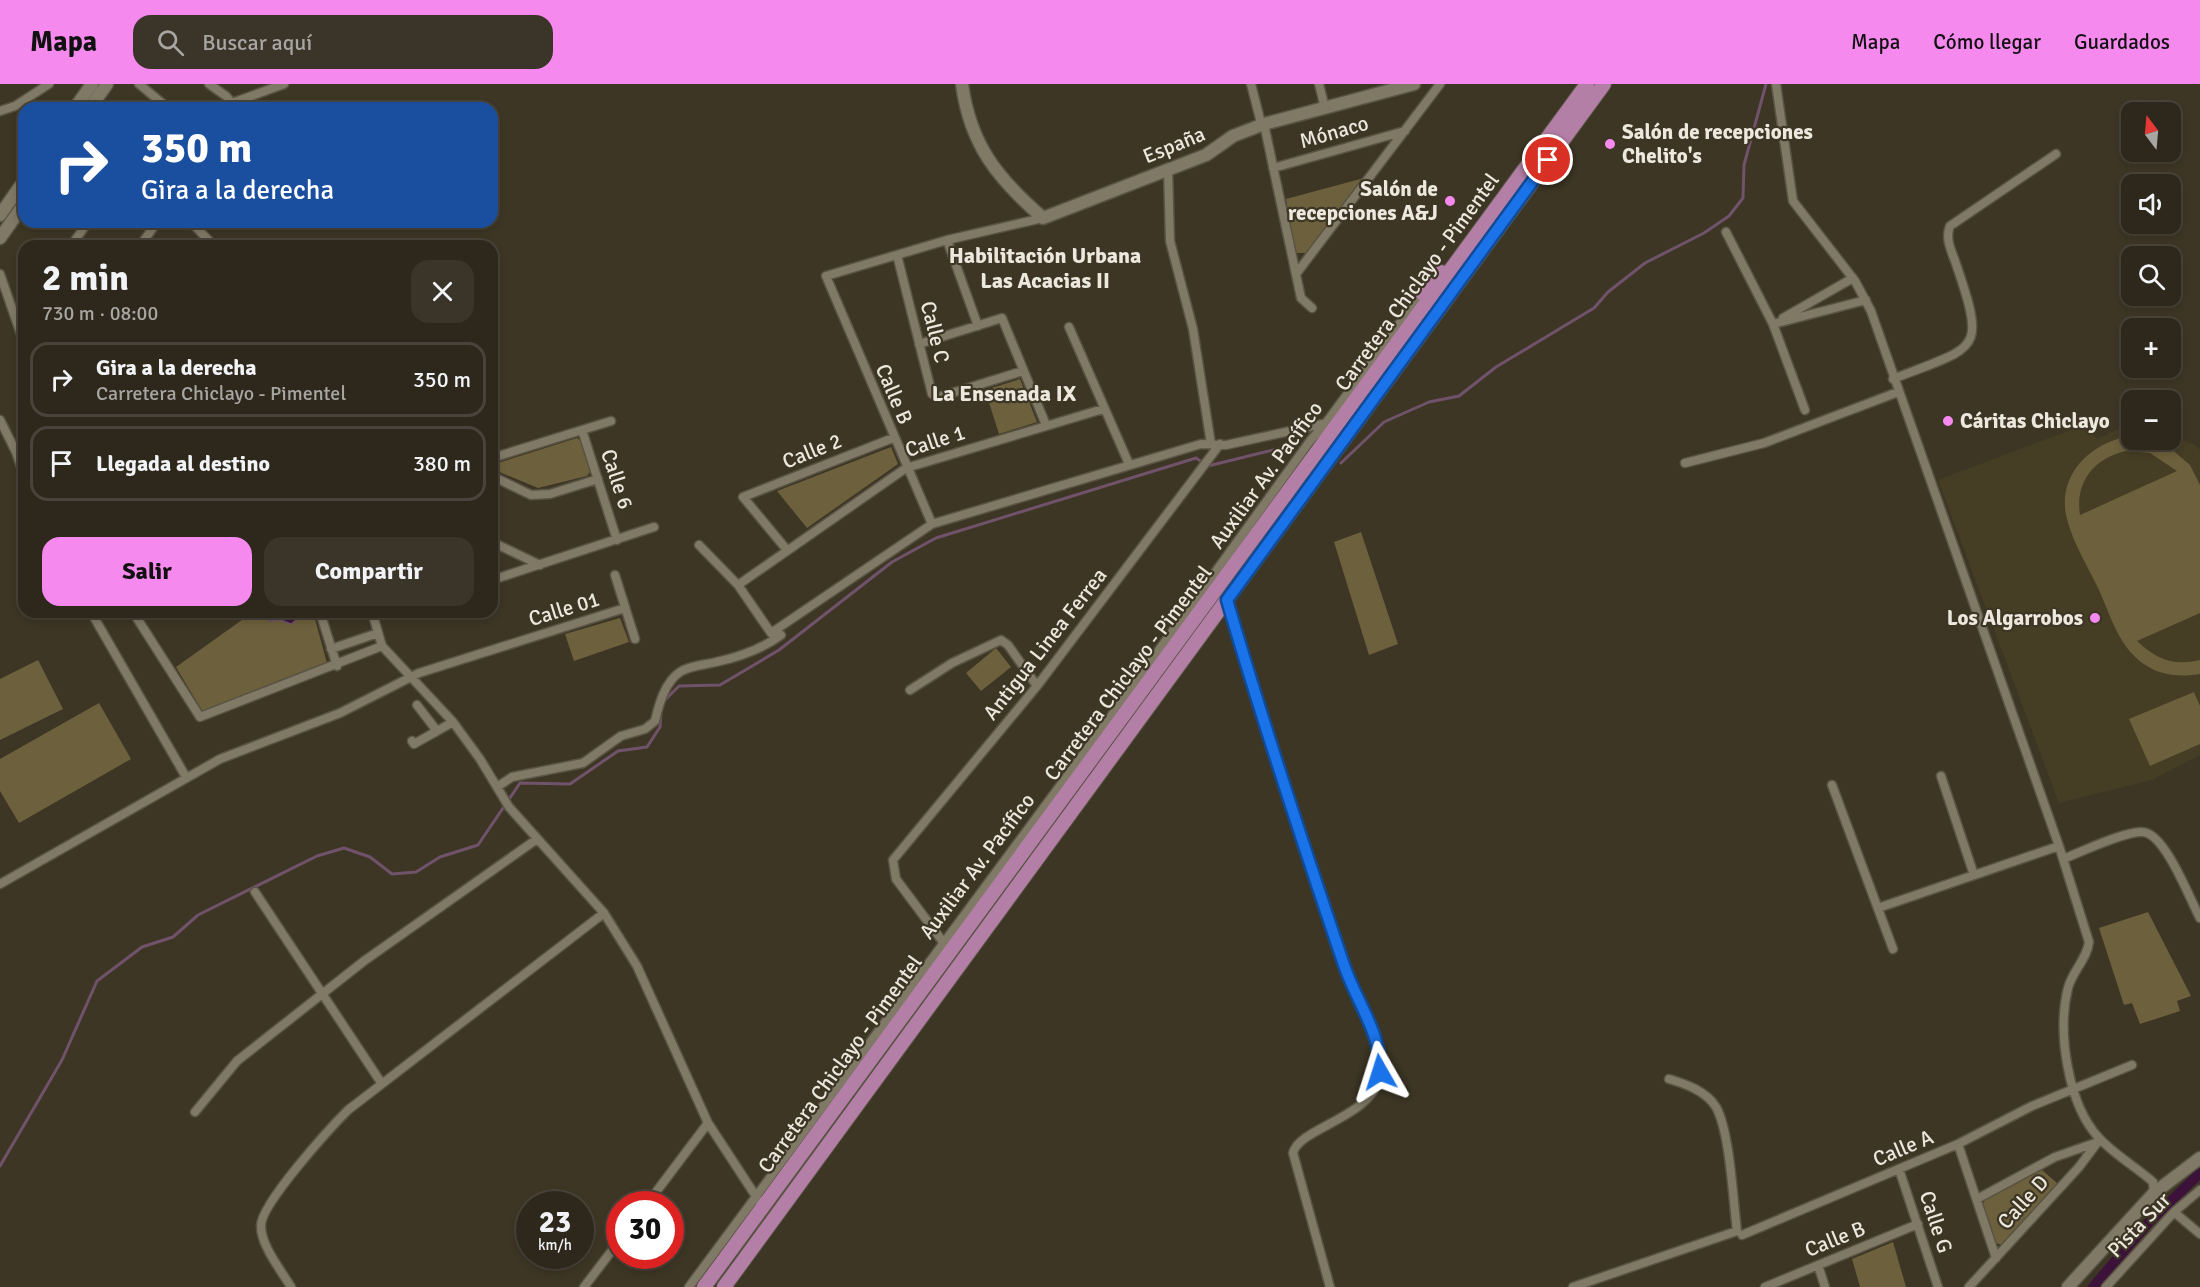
<!DOCTYPE html>
<html lang="es">
<head>
<meta charset="utf-8">
<style>
  :root { --surface:#2e281c; --page:#3a3429; --text:#f1f3f6; --muted:#a7a6a3; --line:#49443b; --accent:#f589ee }
  body { margin:0; font-family:Signika,sans-serif; background:var(--page); color:var(--text); height:100vh; display:flex; flex-direction:column; font-size:22px; white-space:nowrap }
  * { box-sizing:border-box; margin:0 }
  p { font-size:20px; color:var(--muted) }
  .icon { flex:none; width:33px; height:33px; fill:none; stroke:currentColor; stroke-width:2; stroke-linecap:round; stroke-linejoin:round }
  .map { position:relative; flex:1; overflow:hidden }
  .sheet { position:absolute; left:18px; top:156px; width:480px; height:378px; display:flex; flex-direction:column; background:var(--surface); border-radius:18px; box-shadow:0 3px 9px #0003,0 0 0 2px var(--line) }
  .sheet>* { flex:none }
  .hud { position:absolute; left:18px; top:18px; width:480px; height:126px; border-radius:18px; box-shadow:0 3px 9px #0003,0 0 0 2px var(--line); background:#1a4fa0; color:#fff; overflow:hidden }
  .needle { width:39px; rotate:344deg }
  .buttons { position:absolute; left:2121px; top:18px; display:grid; gap:12px }
  .buttons a { display:grid; place-items:center; width:60px; height:60px; border-radius:12px; background:var(--surface); box-shadow:0 3px 9px #0003,0 0 0 2px var(--line); font-size:30px }
  .speed { position:absolute; left:516px; top:1107px; display:flex; gap:12px; font-size:30px; font-weight:700; text-align:center }
  .speed>* { display:grid; place-content:center; width:78px; height:78px; border-radius:50%; background:var(--surface); box-shadow:0 3px 9px #0003,0 0 0 2px var(--line); line-height:1 }
  .speed small { font-size:15px; font-weight:400 }
  .speed .limit { border:9px solid #d22; background:#fff; color:#111 }
  .pin { position:absolute; display:grid; place-items:center; width:51px; height:51px; color:#fff; margin:-26px; border:3px solid #fff; border-radius:50%; box-shadow:0 2px 6px #0007 }
  .me { position:absolute; width:66px; margin:-33px; rotate:354deg; stroke-linejoin:round; filter:drop-shadow(0 0 4px #0008) }
  .turn { display:flex; align-items:center; gap:21px; height:126px; padding:0 24px; font-size:27px }
  .turn .icon { width:78px; height:78px; stroke-width:2.5 }
  .turn b { display:block; font-size:42px; line-height:51px }
  .round { display:grid; place-items:center; flex:none; width:63px; height:63px; border-radius:18px; background:var(--page) }
  .head { display:flex; align-items:center; justify-content:space-between; height:102px; padding:0 24px }
  h1 { font-size:36px; font-weight:700; line-height:45px }
  .button { display:flex; gap:12px; margin-top:auto; padding:12px 24px }
  .button a { flex:1; height:69px; border-radius:18px; background:var(--accent); color:#111; font-size:24px; font-weight:700; line-height:69px; text-align:center }
  .button a+a { background:var(--page); color:var(--text) }
  ul { padding:0; list-style:none }
  li { display:flex; align-items:center; gap:18px; height:75px; margin:0 12px 9px; padding:0 12px; border:3px solid var(--line); border-radius:18px }
  li div { flex:1 }
  li b { display:block; font-size:22px }
  li em { font-style:normal }
  header { display:flex; align-items:center; gap:36px; box-sizing:border-box; height:84px; padding:0 30px; background:var(--accent); color:#111 }
  header strong { font-size:28px }
  nav { display:flex; gap:33px; margin-inline-start:auto; font-size:21px }
  .search { width:420px; height:54px; background:var(--page); display:flex; align-items:center; gap:15px; box-sizing:border-box; padding:0 21px; border-radius:18px; color:var(--muted); font-size:22px }
  .map>svg:first-child { display:block }
  .built { fill:#453d24 }
  .green { fill:#6d603d; fill-rule:evenodd }
  .water { fill:#3c113a; stroke:#71526b; stroke-width:1.5 }
  .lines { fill:none; stroke-linecap:round; stroke-linejoin:round }
  .stream { stroke:#71526b; stroke-width:3 }
  .canal { stroke:#3c113a; stroke-width:10 }
  .street-casing { stroke:#585343; stroke-width:11 }
  .secondary-casing { stroke:#585343; stroke-width:15 }
  .primary-casing { stroke:#585343; stroke-width:16 }
  .street { stroke:#807966; stroke-width:8 }
  .secondary { stroke:#807966; stroke-width:12 }
  .primary { stroke:#b47fa6; stroke-width:14 }
  .route-casing { stroke:#114b97; stroke-width:15 }
  .route { stroke:#1a73e8; stroke-width:10 }
  .poi-dot { fill:#f589ee; stroke:#3d3625; stroke-width:2 }
  .labels { text-anchor:middle; stroke-width:4.5; stroke-linejoin:round; paint-order:stroke }
  .street-label { font-size:21px; fill:#ece8de; stroke:#3d3625 }
  .poi-label { font-size:21px; font-weight:bold; fill:#ece8de; stroke:#3d3625; text-anchor:start }
  .neighbourhood-label { font-size:22px; font-weight:bold; fill:#ece8de; stroke:#3d3625 }
</style>
</head>
<body>
<header>
<strong>Mapa</strong>
<div class="search"><svg class="icon" aria-label="search" viewBox="0 0 24 24"><circle cx="10" cy="10" r="6"/><path d="M15 15l6 6"/></svg>Buscar aquí</div>
<nav><a>Mapa</a><a>Cómo llegar</a><a>Guardados</a></nav>
</header>
<div class="map">
<svg width="2200" height="1203" viewBox="0 0 2200 1203">
  <rect width="100%" height="100%" fill="#3d3625"/>
  <!-- built -->
  <path class="built" d="M2131,339L2132,356H2170L2171,350L2197,362L2200,366V671L2152,696L2059,719L1938,396L2084,341L2097,355Z"/>
  <!-- green -->
  <path class="green" d="M1364,94L1308,169H1295L1286,115Z
    M1020,295L1037,338L999,350L985,306Z
    M2126,353L2157,357L2170,364L2190,381L2200,401V529L2137,557C2157,576 2174,582 2200,576V590C2181,593 2163,592 2147,582C2120,566 2111,533 2099,506C2088,483 2073,459 2067,435C2056,394 2088,360 2126,353ZM2126,367L2150,369L2177,387L2080,431C2075,398 2094,374 2126,367Z
    M577,354L581,357L590,388L587,392L538,404L497,387L495,382L498,379Z
    M891,363L898,380L807,444L777,407Z
    M1361,448L1398,560L1369,571L1334,458Z
    M253,528H313L327,579L203,628L176,583Z
    M620,534L629,558L574,577L565,550Z
    M996,564L1011,583L981,607L966,589Z
    M38,576L63,625L0,656V595Z
    M2194,608L2200,622V660L2150,682L2129,635Z
    M99,619L131,675L19,739L0,707V675Z
    M2148,828L2191,912L2177,917L2180,927L2140,940L2132,919L2124,921L2099,844Z
    M2042,1086L2058,1100L2004,1161L1995,1159L1983,1120L1985,1116Z
    M1893,1158L1906,1203H1860L1852,1175Z"/>
  <!-- water -->
  <path class="water" d="M267,528H293L296,536L291,540L281,536L270,537L266,534Z"/>
  <g class="lines">
    <!-- stream -->
    <path class="stream" d="M1341,379L1384,338L1429,318L1459,312L1496,283L1594,224L1608,208L1645,179L1704,149L1729,132L1743,114L1744,81L1766,0
      M664,617L679,602L720,601L779,566L892,478L936,454L1196,374L1208,382L1289,362
      M0,1082L62,976L97,897L142,863L173,853L198,831L317,772L344,764L370,773L392,790L416,788L440,773L478,761L520,699L570,700L618,667L647,663L660,643L661,629"/>
    <!-- canal -->
    <path class="canal" d="M2093,1203L2148,1139L2200,1089"/>
    <!-- street casing -->
    <g class="street-casing">
      <path id="street" d="M139,0L168,24
        M209,0L226,12L236,24
        M1251,0L1260,35L1264,40L1301,214L1312,224
        M1319,0L1325,24
        M1776,0L1793,117L1855,197L1871,227L2059,762L2089,858C2087,875 2072,888 2068,904C2057,948 2068,1021 2099,1054C2115,1071 2136,1083 2153,1098L2154,1109
        M232,19L284,0
        M0,27L15,22L49,0
        M1273,84L1405,47
        M1168,85L1170,157L1193,245L1211,360
        M191,138L214,162
        M1726,148L1773,240L1805,326
        M947,156L978,242
        M71,162L88,138
        M140,162L157,138
        M897,171L932,310L939,313L1023,287
        M0,190L24,259
        M1296,190L1440,0
        M1783,234L1853,194
        M1773,240L1866,216
        M1069,243L1129,380
        M919,260L1002,234L1046,341
        M1893,295C1979,261 1987,270 1955,177C1951,166 1945,154 1950,142L2056,70
        M0,336L16,368L24,391
        M582,346L617,456
        M492,374L611,337
        M1685,379L1764,359L1898,308
        M492,392L531,411L550,410L598,395
        M932,440L826,192L947,156L1043,134
        M492,458L540,481
        M699,461L738,501L771,549L932,440L1201,360L1226,361L1327,339
        M787,466L743,413L893,354
        M615,491L635,555
        M492,496L654,443
        M738,501L906,384L1103,325
        M1227,516C1253,605 1281,693 1310,781C1322,816 1333,853 1347,888C1360,920 1388,960 1379,995C1369,1034 1299,1044 1293,1069L1330,1203
        M91,528L186,693
        M133,528L200,633L382,562
        M320,528L337,582
        M372,528L382,562L453,638L480,675L509,723L604,829L637,882L708,1039L759,1117
        M373,532L389,528
        M331,565L378,549
        M910,606L952,579L1001,556L1008,561L1037,602
        M417,621L437,647
        M412,657L414,660L453,638
        M1941,692L1974,791
        M1832,701L1893,865
        M497,703L512,693L583,679L621,652L645,645L655,637C659,620 665,598 680,588C691,581 705,581 716,578C739,573 762,565 781,551
        M2063,775C2081,768 2125,747 2142,748C2165,748 2190,816 2200,834
        M0,800L220,675L340,629L419,589L625,524
        M255,808L382,1000
        M1878,824L2059,762
        M946,862L896,795L893,776L1037,602L1220,360
        M195,1028L237,977L364,877L537,755
        M1958,1060L1996,1174
        M1899,1085L1938,1203
        M1977,1115L2055,1073L2098,1058
        M647,1120L708,1039
        M2174,1128L2200,1150
        M1742,1151L1958,1060L2032,1022L2132,981
        M1818,1181L1825,1203
        M291,1203C281,1186 261,1162 261,1142C260,1121 330,1044 348,1026L604,829
        M584,1203L620,1156
        M689,1203L1099,649L1310,357L1326,339L1422,209
        M1573,1203L1737,1147C1733,1116 1730,1048 1716,1023C1706,1007 1686,1000 1669,995
        M1765,1203L1918,1140
        M1969,1203L2079,1083L2100,1055
        M2106,1203L2174,1128L2200,1106"/>
    </g>
    <!-- secondary casing -->
    <g class="secondary-casing">
      <path id="secondary" d="M962,0C970,61 998,95 1043,134L1206,71L1233,52L1264,40L1414,0
        M75,24L92,0
        M90,24L107,0
        M0,131L24,97
        M0,154L24,120
        M2068,1203L2154,1109L2200,1074"/>
    </g>
    <!-- primary casing -->
    <g class="primary-casing">
      <path id="primary" d="M1422,209L1441,188
        M704,1203L1587,0
        M724,1203L1604,0"/>
    </g>
    <!-- street -->
    <use href="#street" class="street"/>
    <!-- secondary -->
    <use href="#secondary" class="secondary"/>
    <!-- primary -->
    <use href="#primary" class="primary"/>
  </g>
  <g class="lines">
    <!-- route casing -->
    <g class="route-casing">
      <path id="route" d="M1380,988C1382,950 1356,917 1344,881C1303,760 1263,639 1227,516L1548,76"/>
    </g>
    <!-- route -->
    <use href="#route" class="route"/>
  </g>
  <!-- markers -->
  <g class="poi-dot">
    <circle cx="1610" cy="60" r="6"/>
    <circle cx="1450" cy="117" r="6"/>
    <circle cx="1948" cy="337" r="6"/>
    <circle cx="2095" cy="534" r="6"/>
  </g>
  <g class="labels">
    <!-- street labels -->
    <g class="street-label">
      <text transform="translate(1334 48) rotate(-16)" y="7">Mónaco</text>
      <text transform="translate(1174 61) rotate(-22)" y="7">España</text>
      <text transform="translate(1417 198) rotate(-54)" y="7">Carretera Chiclayo - Pimentel</text>
      <text transform="translate(935 248) rotate(76)" y="7">Calle C</text>
      <text transform="translate(894 310) rotate(67)" y="7">Calle B</text>
      <text transform="translate(935 357) rotate(-18)" y="7">Calle 1</text>
      <text transform="translate(812 367) rotate(-22)" y="7">Calle 2</text>
      <text transform="translate(1266 391) rotate(-54)" y="7">Auxiliar Av. Pacífico</text>
      <text transform="translate(617 395) rotate(72)" y="7">Calle 6</text>
      <text transform="translate(564 525) rotate(-17)" y="7">Calle 01</text>
      <text transform="translate(1045 560) rotate(-52)" y="7">Antigua Linea Ferrea</text>
      <text transform="translate(1128 589) rotate(-53)" y="7">Carretera Chiclayo - Pimentel</text>
      <text transform="translate(977 782) rotate(-53)" y="7">Auxiliar Av. Pacífico</text>
      <text transform="translate(840 980) rotate(-54)" y="7">Carretera Chiclayo - Pimentel</text>
      <text transform="translate(1903 1064) rotate(-23)" y="7">Calle A</text>
      <text transform="translate(2023 1118) rotate(-48)" y="7">Calle D</text>
      <text transform="translate(1936 1138) rotate(72)" y="7">Calle G</text>
      <text transform="translate(2139 1141) rotate(-46)" y="7">Pista Sur</text>
      <text transform="translate(1835 1155) rotate(-22)" y="7">Calle B</text>
    </g>
    <!-- poi labels -->
    <g class="poi-label">
      <text x="1622" y="55">Salón de recepciones<tspan x="1622" dy="24">Chelito's</tspan></text>
      <text x="1438" y="112" text-anchor="end">Salón de<tspan x="1438" dy="24">recepciones A&amp;J</tspan></text>
      <text x="1960" y="344">Cáritas Chiclayo</text>
      <text x="2083" y="541" text-anchor="end">Los Algarrobos</text>
    </g>
    <!-- neighbourhood labels -->
    <g class="neighbourhood-label">
      <text x="1045" y="179">Habilitación Urbana<tspan x="1045" dy="25">Las Acacias II</tspan></text>
      <text x="1004" y="317">La Ensenada IX</text>
    </g>
  </g>
</svg>
<div class="buttons">
<a><svg class="needle" viewBox="-14 -14 28 28"><path d="M0-13l5 13h-10z" fill="#e53935"/><path d="M0 13l5-13h-10z" fill="#a7a6a3"/></svg></a>
<a><svg class="icon" aria-label="sound" viewBox="0 0 24 24"><path d="M4 9h4l5-4v14l-5-4H4zM17 9q2 3 0 6"/></svg></a>
<a><svg class="icon" aria-label="search" viewBox="0 0 24 24"><circle cx="10" cy="10" r="6"/><path d="M15 15l6 6"/></svg></a>
<a>+</a>
<a>−</a>
</div>
<div class="speed"><div>23<small>km/h</small></div><div class="limit">30</div></div>
<div class="pin" style="left:1548px;top:76px;background:#d93025"><svg class="icon" aria-label="arrive" viewBox="0 0 24 24"><path d="M6 21V4h12l-3 4 3 4H6"/></svg></div>
<svg class="me" style="left:1380px;top:988px" viewBox="-20 -20 40 40"><path d="M0-17L14 15 0 8-14 15z" fill="#1a73e8" stroke="#fff" stroke-width="4"/></svg>
<div class="hud">
<div class="turn"><svg class="icon" aria-label="right" viewBox="0 0 24 24"><path d="M7 20v-9h11M14 6l5 5-5 5"/></svg><div><b>350 m</b>Gira a la derecha</div></div>
</div>
<section class="sheet">
<div class="head"><div><h1>2 min</h1><p>730 m · 08:00</p></div><a class="round"><svg class="icon" aria-label="close" viewBox="0 0 24 24"><path d="M6 6l12 12M18 6L6 18"/></svg></a></div>
<ul>
<li><svg class="icon" aria-label="right" viewBox="0 0 24 24"><path d="M7 20v-9h11M14 6l5 5-5 5"/></svg><div><b>Gira a la derecha</b><p>Carretera Chiclayo - Pimentel</p></div><em>350 m</em></li>
<li><svg class="icon" aria-label="arrive" viewBox="0 0 24 24"><path d="M6 21V4h12l-3 4 3 4H6"/></svg><div><b>Llegada al destino</b></div><em>380 m</em></li>
</ul>
<div class="button"><a>Salir</a><a>Compartir</a></div>
</section>
</div>
</body>
</html>
